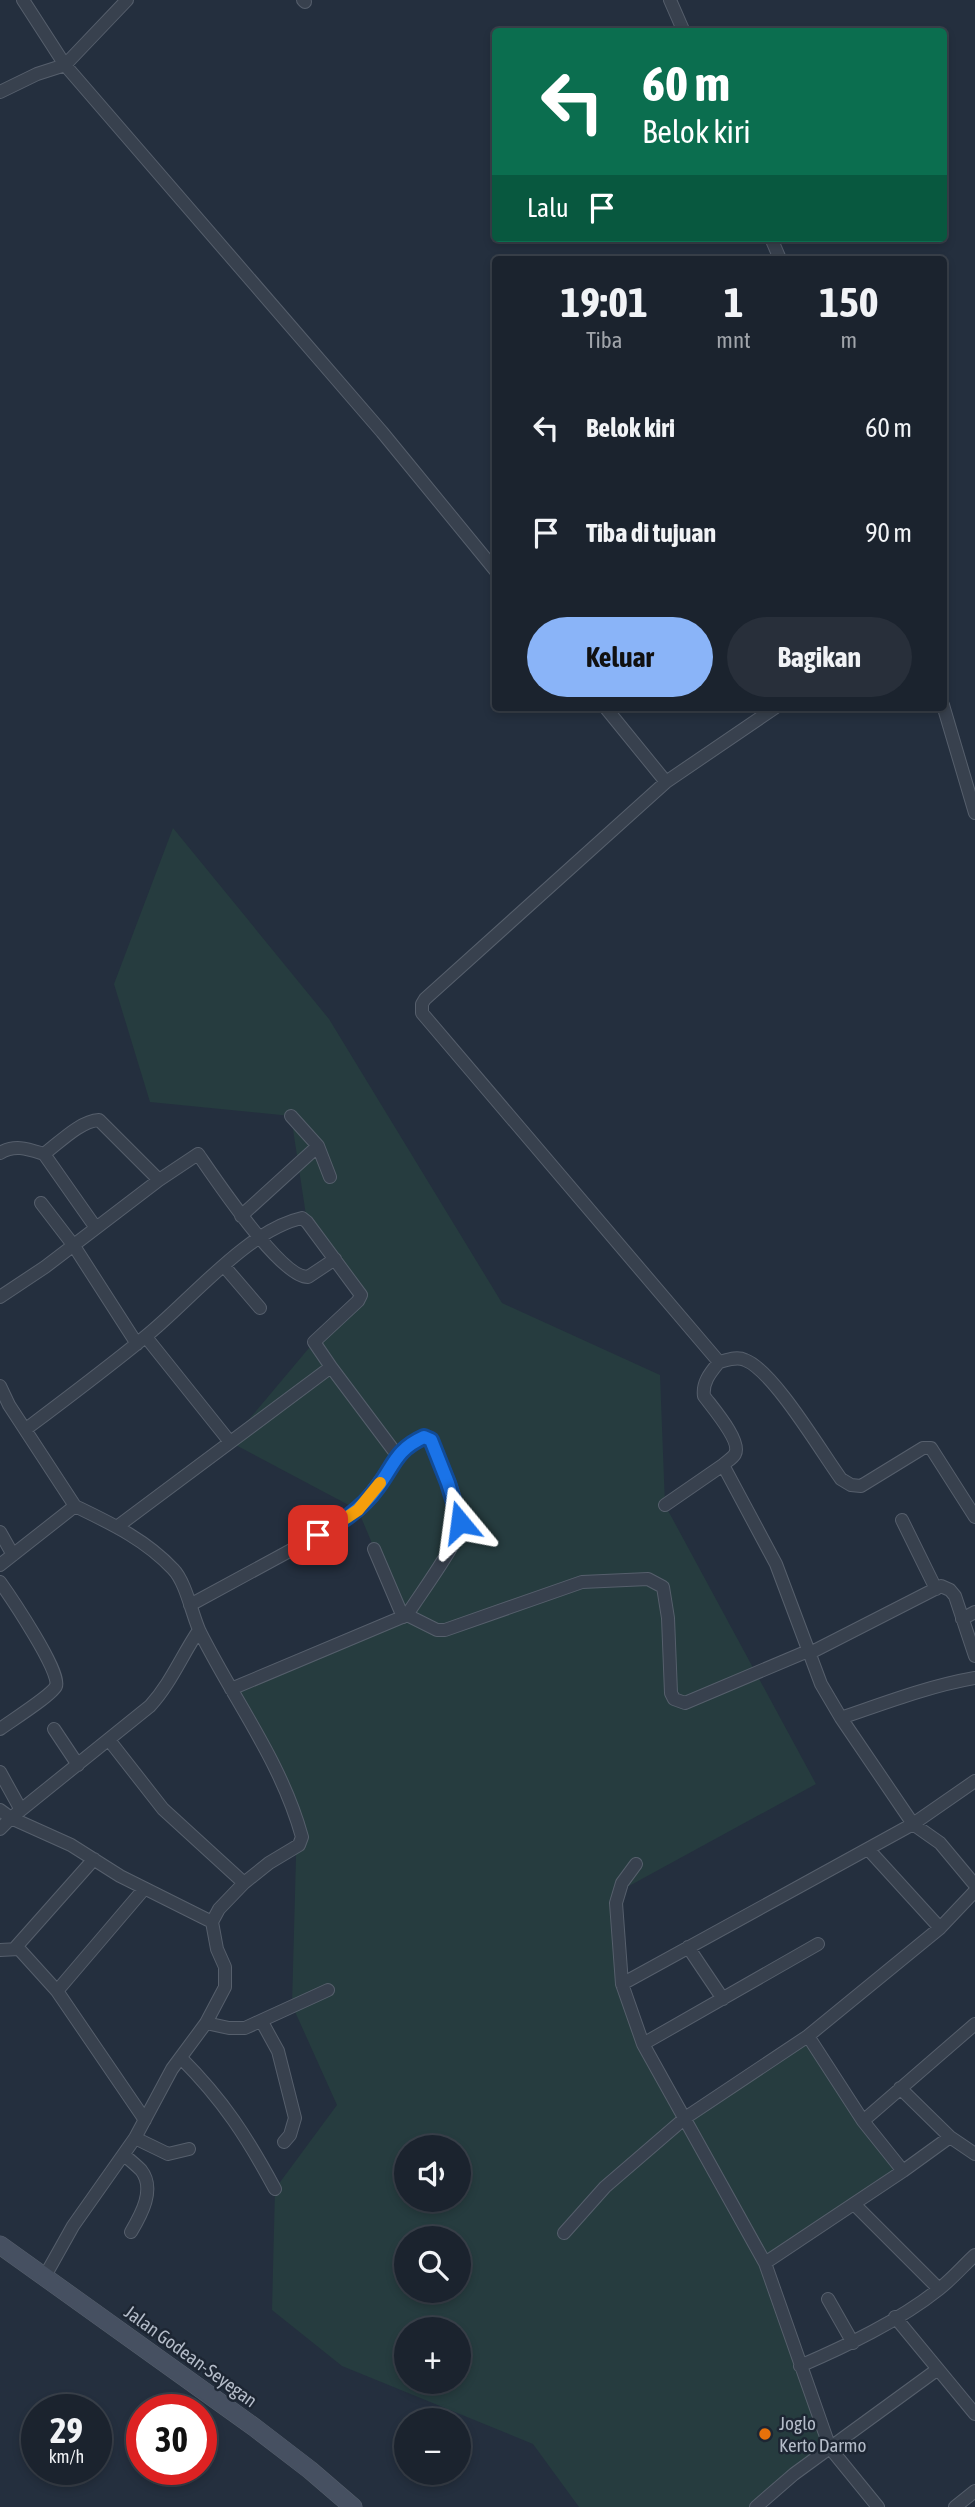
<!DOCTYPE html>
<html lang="id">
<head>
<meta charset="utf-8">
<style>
  :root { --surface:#1b232e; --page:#282f3a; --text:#f1f3f6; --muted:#a0a4aa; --line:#39404a; --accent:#8ab4f8 }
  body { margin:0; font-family:"Asap Condensed",sans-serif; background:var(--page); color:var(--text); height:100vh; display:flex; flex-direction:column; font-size:26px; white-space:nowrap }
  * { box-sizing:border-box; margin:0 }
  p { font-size:23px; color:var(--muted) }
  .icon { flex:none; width:38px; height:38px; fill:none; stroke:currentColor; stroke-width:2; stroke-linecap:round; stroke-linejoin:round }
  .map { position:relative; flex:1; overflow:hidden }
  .panel { position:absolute; left:492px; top:256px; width:455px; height:455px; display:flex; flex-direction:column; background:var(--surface); border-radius:7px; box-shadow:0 4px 10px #0003,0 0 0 2px var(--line) }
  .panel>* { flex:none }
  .top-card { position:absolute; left:492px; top:28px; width:455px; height:214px; border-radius:7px; box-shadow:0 4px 10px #0003,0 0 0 2px var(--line); background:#0b6e4f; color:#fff; overflow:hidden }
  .buttons { position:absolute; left:394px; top:2135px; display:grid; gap:14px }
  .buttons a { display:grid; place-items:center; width:77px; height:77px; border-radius:50%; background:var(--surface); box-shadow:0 4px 10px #0003,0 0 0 2px var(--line); font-size:35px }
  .speed { position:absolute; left:21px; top:2394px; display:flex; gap:14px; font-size:35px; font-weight:700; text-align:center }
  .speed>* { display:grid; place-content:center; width:91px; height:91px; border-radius:50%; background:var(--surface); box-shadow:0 4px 10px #0003,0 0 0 2px var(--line); line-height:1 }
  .speed small { font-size:18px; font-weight:400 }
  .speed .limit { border:10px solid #d22; background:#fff; color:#111 }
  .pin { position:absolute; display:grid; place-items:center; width:60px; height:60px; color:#fff; margin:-30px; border-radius:14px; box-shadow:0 4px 10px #0006 }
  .me { position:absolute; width:77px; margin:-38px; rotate:344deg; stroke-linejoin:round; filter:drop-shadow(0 0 5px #0008) }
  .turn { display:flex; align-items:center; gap:24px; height:147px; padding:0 35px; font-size:32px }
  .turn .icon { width:91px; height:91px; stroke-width:2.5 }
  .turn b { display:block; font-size:49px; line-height:60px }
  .then { display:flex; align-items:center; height:66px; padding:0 35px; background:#0003; gap:14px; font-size:26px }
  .eta { display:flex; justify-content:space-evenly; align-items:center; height:119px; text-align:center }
  .eta b { font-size:42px; font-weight:700; line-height:49px }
  .primary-button { display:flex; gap:14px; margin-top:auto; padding:14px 35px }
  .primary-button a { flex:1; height:80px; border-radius:42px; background:var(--accent); color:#111; font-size:28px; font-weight:700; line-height:80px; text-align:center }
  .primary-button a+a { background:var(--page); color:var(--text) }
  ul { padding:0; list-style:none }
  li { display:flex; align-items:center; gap:21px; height:105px; padding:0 35px }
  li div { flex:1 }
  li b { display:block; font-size:26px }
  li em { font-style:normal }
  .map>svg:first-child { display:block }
  .green { fill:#263c3f; fill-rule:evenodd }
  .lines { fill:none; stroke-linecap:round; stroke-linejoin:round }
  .minor-casing { stroke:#565f6c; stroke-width:14 }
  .secondary-casing { stroke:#565f6c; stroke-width:19 }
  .minor { stroke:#38414e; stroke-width:12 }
  .secondary { stroke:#465061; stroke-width:18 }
  .route-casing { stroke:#114b97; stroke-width:18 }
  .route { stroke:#1a73e8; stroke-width:12 }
  .slow { stroke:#f59e0b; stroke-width:12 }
  .food-dot { fill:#e8710a; stroke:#1d2633; stroke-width:2.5 }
  .labels { text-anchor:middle; stroke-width:5; stroke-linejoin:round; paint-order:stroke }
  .street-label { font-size:19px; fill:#b4bcc9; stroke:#1d2633 }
  .poi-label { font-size:19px; fill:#b4bcc9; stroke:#1d2633; text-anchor:start }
</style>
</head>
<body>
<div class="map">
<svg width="975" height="2507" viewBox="0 0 975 2507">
  <rect width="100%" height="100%" fill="#242f3e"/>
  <!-- green -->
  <path class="green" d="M173,828L329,1019L502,1303L660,1375L665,1505L816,1784L618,1892L622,1984L684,2118L811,2032L903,2171L765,2263L830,2448L753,2507H579L533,2444L342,2366L272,2310L275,2189L337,2105L292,2005L297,1820L231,1689L403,1617L358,1510L230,1442L314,1342L358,1301L307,1222L291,1116L150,1102L114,984ZM406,2147H458V2200H406ZM406,2238H458V2291H406ZM406,2329H458V2382H406Z"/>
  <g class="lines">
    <!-- minor casing -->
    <g class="minor-casing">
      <path id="minor" d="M23,0L65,65L382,432L495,570
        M303,0L305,2
        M670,0L684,32
        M0,92L37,74L65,65L127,0
        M771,238L780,259
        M943,705L975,813
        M605,707L666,782
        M776,707L666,782L425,999L422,1004V1013L719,1362C727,1360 737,1356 745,1360C773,1370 822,1453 841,1479L851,1485L861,1486L923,1448H931L975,1517
        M291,1116L318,1146L330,1177
        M0,1153C15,1144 28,1149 44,1154C59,1143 80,1121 99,1120L159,1180
        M44,1154L96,1228
        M41,1203L74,1246L137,1344
        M241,1216L318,1146
        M224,1266L260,1308
        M0,1297L45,1267L159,1180L198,1154C214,1177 281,1278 308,1277L335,1259
        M146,1337L230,1442
        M719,1362C711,1372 702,1382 704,1396C712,1407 742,1441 735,1454C733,1458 726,1462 723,1465L776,1564L821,1684L841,1718
        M331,1367L397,1455L421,1438L427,1437L431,1440C440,1458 462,1508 460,1527C457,1545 418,1597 407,1615L437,1630H445L582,1582L648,1579L663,1587L668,1618L671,1693L674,1699L685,1703L808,1651
        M0,1386L9,1405L75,1506L0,1565
        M26,1429C66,1399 106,1369 145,1337C189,1302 247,1230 302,1218L307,1222L361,1295L358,1301L314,1342L331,1367L118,1526
        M665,1505L723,1465
        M902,1520L936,1589
        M0,1532L13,1555
        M374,1549L403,1617
        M0,1582C10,1596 62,1673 56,1686C52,1695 11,1721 0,1729
        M190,1605L339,1524C366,1503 379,1484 397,1455
        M962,1619L975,1612
        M808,1654L941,1586L950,1590L955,1596L975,1656
        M975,1678C929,1686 885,1703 841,1718L913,1824L940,1843L975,1885
        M231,1689L407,1615
        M54,1729L78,1765
        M109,1740L163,1809L244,1883
        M0,1772L21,1810
        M0,1810L11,1818L150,1706C171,1683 182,1655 199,1630
        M0,1829L11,1818L71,1845L120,1876L212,1922
        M868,1849L940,1928
        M688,1947L723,1999
        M15,1948L94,1859
        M0,1950L19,1949L57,1991L145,2120
        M622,1984L616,1903L622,1883L636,1864
        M57,1991L144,1889
        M262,2022L278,2051L295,2118L290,2135L284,2142
        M206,2023L229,2028H245L328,1990
        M643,2044L818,1944
        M181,2058C223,2100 247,2137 275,2189
        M900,2088L950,2137L975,2154
        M863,2121L975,2024
        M135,2138L168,2154L189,2149
        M124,2155C130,2160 136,2165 141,2170C156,2189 141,2215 131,2232
        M903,2171L863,2121L808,2036L940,1928L975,1891
        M854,2204L939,2289
        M564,2233L605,2187L685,2118L808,2036
        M765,2263L903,2171L950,2137
        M45,2276L73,2226L135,2138L172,2069L206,2023L225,1987V1967L217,1949L212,1922L219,1909L244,1883L269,1863L299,1845L302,1837C281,1761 235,1702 200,1632C192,1615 186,1582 173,1569C145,1539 110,1523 75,1506
        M828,2299L853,2343
        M895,2317L975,2414
        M800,2366C846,2346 899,2321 939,2289C952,2279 963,2266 975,2255
        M756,2507L794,2474L938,2369
        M878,2507L830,2448L765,2263L643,2044L622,1984L913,1824L975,1781
        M955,2507L975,2491"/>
    </g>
    <!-- secondary casing -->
    <g class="secondary-casing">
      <path id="secondary" d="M0,2245L254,2427L310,2470L353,2507"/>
    </g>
    <!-- minor -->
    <use href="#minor" class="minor"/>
    <!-- secondary -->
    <use href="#secondary" class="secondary"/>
  </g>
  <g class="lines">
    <!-- route casing -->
    <g class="route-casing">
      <path id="route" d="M318,1535C340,1523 362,1509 377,1488C394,1466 395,1450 424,1437L431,1440L448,1483L460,1522"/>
    </g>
    <!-- route -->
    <use href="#route" class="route"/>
    <!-- slow -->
    <path class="slow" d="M346,1518L358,1510L380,1483"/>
  </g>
  <!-- markers -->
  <circle class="food-dot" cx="765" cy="2434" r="7"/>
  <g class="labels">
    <!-- street labels -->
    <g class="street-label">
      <text transform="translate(191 2356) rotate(36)" y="7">Jalan Godean-Seyegan</text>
    </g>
    <!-- poi labels -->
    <g class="poi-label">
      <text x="779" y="2430">Joglo<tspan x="779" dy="22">Kerto Darmo</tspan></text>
    </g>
  </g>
</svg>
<div class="buttons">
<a><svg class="icon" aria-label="sound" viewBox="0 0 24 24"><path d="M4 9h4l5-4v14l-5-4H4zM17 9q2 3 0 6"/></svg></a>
<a><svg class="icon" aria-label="search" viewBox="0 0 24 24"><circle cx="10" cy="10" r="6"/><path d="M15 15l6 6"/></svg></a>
<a>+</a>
<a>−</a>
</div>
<div class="speed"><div>29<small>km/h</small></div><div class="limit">30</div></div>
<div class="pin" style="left:318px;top:1535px;background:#d93025"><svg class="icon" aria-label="arrive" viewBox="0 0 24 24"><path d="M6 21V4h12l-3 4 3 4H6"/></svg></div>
<svg class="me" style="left:460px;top:1522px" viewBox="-20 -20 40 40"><path d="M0-17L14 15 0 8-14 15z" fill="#1a73e8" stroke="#fff" stroke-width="4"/></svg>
<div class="top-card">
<div class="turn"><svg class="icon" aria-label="left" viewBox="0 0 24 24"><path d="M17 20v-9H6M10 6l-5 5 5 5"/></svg><div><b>60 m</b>Belok kiri</div></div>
<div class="then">Lalu<svg class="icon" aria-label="arrive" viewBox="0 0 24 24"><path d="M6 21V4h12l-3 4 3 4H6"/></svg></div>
</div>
<section class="panel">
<div class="eta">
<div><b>19:01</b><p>Tiba</p></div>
<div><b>1</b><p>mnt</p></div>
<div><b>150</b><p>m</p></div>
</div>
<ul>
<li><svg class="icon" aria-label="left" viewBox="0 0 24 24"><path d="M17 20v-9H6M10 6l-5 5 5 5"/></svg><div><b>Belok kiri</b></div><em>60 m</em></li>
<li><svg class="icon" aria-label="arrive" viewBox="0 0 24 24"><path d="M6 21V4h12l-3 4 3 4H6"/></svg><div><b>Tiba di tujuan</b></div><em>90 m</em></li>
</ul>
<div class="primary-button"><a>Keluar</a><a>Bagikan</a></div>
</section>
</div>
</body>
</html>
